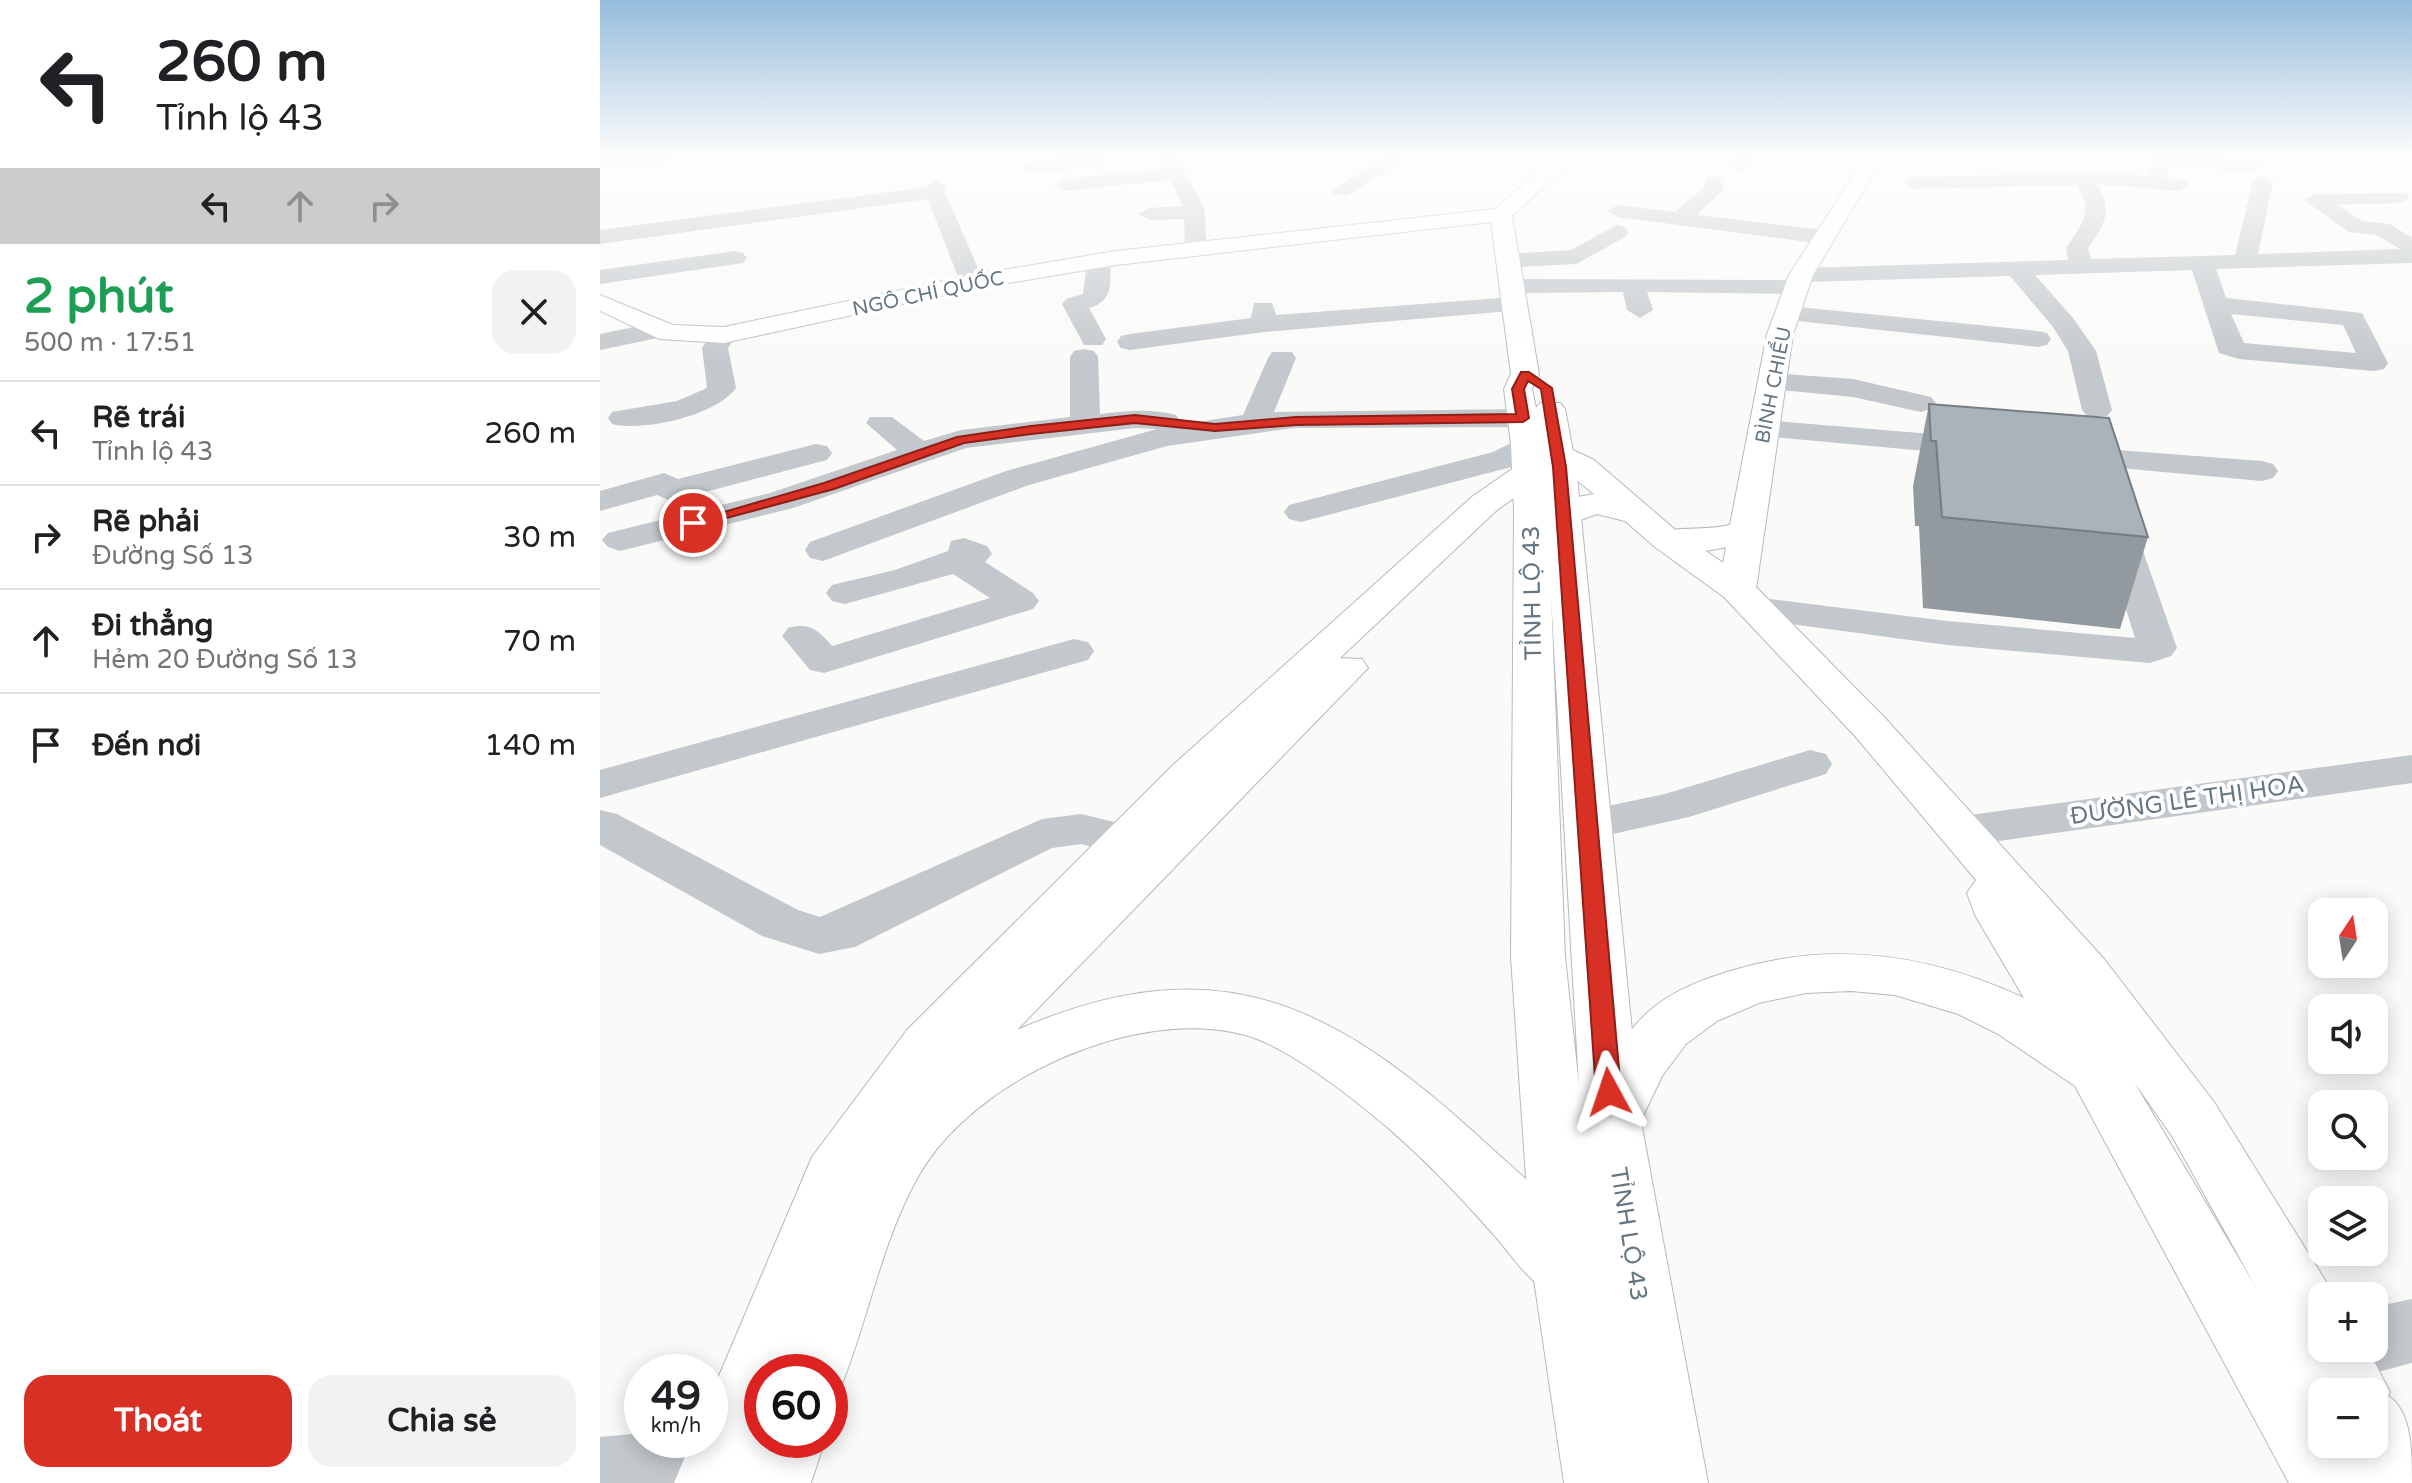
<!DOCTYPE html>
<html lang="vi">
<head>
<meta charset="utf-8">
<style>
  :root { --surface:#fff; --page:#f2f2f2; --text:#202124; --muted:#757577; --line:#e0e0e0; --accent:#d93025 }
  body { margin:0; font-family:"Varela Round",sans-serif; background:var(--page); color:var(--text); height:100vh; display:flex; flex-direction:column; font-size:30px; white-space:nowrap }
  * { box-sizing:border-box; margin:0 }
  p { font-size:26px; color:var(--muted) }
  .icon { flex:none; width:44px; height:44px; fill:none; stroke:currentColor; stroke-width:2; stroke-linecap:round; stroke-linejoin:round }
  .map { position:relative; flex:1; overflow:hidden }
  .sheet { display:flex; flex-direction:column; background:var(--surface); width:600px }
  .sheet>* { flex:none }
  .guide { background:#fff; color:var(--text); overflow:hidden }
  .needle { width:52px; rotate:12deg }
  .tools { position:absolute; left:1708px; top:898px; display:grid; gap:16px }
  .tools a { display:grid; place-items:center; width:80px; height:80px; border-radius:16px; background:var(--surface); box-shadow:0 4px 20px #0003; font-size:40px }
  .speed { position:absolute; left:24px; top:1354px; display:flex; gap:16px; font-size:40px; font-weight:700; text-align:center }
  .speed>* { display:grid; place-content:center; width:104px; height:104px; border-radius:50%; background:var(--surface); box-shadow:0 4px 20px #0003; line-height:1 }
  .speed small { font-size:20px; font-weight:400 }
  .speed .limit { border:12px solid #d22; background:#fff; color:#111 }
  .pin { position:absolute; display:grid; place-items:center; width:68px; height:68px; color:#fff; margin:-34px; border:4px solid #fff; border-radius:50%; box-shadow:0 2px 8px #0007 }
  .me { position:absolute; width:88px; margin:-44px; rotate:355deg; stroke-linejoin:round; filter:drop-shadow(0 0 6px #0008) }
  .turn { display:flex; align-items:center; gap:28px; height:168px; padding:0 24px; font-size:36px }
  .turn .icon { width:104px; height:104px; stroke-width:2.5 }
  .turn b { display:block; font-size:56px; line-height:68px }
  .lanes { display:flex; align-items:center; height:76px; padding:0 24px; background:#0003; justify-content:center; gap:40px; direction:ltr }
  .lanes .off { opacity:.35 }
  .round { display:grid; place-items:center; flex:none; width:84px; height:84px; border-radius:24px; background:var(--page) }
  .head { display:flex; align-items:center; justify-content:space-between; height:136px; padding:0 24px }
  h1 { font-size:48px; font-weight:700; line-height:60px; color:#1e9e55 }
  .primary-button { display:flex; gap:16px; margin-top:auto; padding:16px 24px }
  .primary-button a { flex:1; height:92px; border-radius:24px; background:var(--accent); color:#fff; font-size:32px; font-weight:700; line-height:92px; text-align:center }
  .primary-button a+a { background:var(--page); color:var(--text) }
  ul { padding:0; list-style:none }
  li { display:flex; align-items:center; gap:24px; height:104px; padding:0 24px; border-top:2px solid var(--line) }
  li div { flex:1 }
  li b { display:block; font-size:30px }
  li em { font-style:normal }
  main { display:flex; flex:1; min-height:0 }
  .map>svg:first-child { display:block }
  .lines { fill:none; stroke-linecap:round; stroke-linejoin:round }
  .major-casing { stroke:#b5babe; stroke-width:2 }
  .highway-casing { stroke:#b4b9bd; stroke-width:2 }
  .minor { fill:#c3c8cc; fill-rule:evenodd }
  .major { fill:#fff; fill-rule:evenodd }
  .highway { fill:#fff; fill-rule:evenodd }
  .wall { fill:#929a9f }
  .building { fill:#aab3b9; stroke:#777d82; stroke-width:2 }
  .route { fill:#d93025; stroke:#8d1f18; stroke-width:2 }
  .labels { text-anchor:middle; stroke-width:8; stroke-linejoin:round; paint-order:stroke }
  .far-street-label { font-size:20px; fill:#657683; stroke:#fff }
  .street-label { font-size:24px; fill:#657683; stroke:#fff }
</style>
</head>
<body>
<main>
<section class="sheet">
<div class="guide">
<div class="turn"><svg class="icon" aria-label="left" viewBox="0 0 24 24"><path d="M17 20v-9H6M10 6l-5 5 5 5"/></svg><div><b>260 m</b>Tỉnh lộ 43</div></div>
<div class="lanes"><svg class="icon" aria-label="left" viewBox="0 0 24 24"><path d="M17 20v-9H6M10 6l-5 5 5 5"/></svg><svg class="icon off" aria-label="ahead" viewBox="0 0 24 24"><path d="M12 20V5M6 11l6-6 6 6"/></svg><svg class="icon off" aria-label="right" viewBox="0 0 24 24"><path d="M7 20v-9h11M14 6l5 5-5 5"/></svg></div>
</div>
<div class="head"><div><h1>2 phút</h1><p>500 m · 17:51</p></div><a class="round"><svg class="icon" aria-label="close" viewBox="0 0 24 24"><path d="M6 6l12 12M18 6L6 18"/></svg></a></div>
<ul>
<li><svg class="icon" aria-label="left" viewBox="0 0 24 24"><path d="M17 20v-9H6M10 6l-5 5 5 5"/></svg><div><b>Rẽ trái</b><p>Tỉnh lộ 43</p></div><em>260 m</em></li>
<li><svg class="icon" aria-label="right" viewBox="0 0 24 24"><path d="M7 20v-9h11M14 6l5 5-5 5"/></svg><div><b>Rẽ phải</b><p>Đường Số 13</p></div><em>30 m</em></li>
<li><svg class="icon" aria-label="ahead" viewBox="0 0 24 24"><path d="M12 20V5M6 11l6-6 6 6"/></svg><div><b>Đi thẳng</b><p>Hẻm 20 Đường Số 13</p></div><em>70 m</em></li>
<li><svg class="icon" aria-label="arrive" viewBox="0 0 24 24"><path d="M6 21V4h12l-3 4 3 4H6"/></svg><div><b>Đến nơi</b></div><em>140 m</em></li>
</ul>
<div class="primary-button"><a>Thoát</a><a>Chia sẻ</a></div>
</section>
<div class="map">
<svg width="1812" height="1483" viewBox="0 0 1812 1483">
  <rect width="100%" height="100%" fill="#fafaf8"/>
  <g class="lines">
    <!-- major casing -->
    <g class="major-casing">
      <path id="major" d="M957,156H978L912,216L939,374L932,389L936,408L940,403H960L965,409L976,467L1041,1122L1108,1483H964L932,1266L911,957L914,511L911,444L904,389L911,374L891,222L516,265L372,289L124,343L60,339L0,311V295L73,325L124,327L372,275L516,251L895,209ZM951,595L979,1086L965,957Z
        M1266,156H1284L1213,275L1193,334L1156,589L1150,597L1137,600L1124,597L1118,589L1126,547C1103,553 1078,553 1055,547L1049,540L1055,533C1079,526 1105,531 1130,525L1167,334L1189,275Z"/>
    </g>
    <!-- highway casing -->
    <g class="highway-casing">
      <path id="highway" d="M958,443L994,460L1079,533L1150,581L1285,718L1504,959L1614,1102L1735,1296H1722V1348H1767L1790,1392L1788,1396C1812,1410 1812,1453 1812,1483H1689L1475,1086L1398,1034L1358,1014L1295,995L1251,991L1206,993L1159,1003L1117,1021L1086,1044L1062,1076L1032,1139L1011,1146L990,1139L981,1122C999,1085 1016,1041 1047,1013C1071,991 1103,979 1134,970C1234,940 1330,954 1424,998L1375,915L1367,893L1376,880L1255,736L1124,597L1055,547L1025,521L997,514L964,526L952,523L947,516L967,499L994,494L959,466L897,510L740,658L762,659L768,668L417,1030C619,942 736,1005 888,1145C924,1178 978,1222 998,1266L989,1287L965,1296C958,1293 949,1291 942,1287C924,1276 908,1250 893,1234C860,1196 825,1160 787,1127C753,1098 687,1046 645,1035C537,1005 374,1079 319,1175C280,1243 268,1324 237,1396L230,1399V1372H162V1440H225L211,1483H74L92,1440H110V1397L212,1157L307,1030L572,766L873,496L947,445ZM1534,1082L1572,1136L1657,1289ZM1722,1392H1774V1444H1722Z"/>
    </g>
    <!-- minor -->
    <path class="minor" d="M80,156L71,162L0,169V157Z
      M486,156H504L508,160L499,166L432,173L422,167L432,161Z
      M558,156H576L604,207L607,249L604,254L596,256L585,249L584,219L549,220L538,214L549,208L583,206L570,180L463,191L453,185L463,179L564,169Z
      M787,156H809L748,195H734L731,191Z
      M1137,156H1156L1146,169L1139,171L1129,165Z
      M1554,156L1652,160L1662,166L1652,172L1569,165L1566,178L1586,181L1589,185L1579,191L1496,184C1514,209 1505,225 1488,248L1491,259L1635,255L1653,181L1663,175L1673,181L1658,254L1800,249L1777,235L1749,232L1704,200L1714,194L1806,193L1809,197L1806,201L1799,203L1737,205L1762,221L1790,224L1812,238V263L1616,269L1626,298L1762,313L1788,363L1784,369L1774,371L1639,359L1619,353L1592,270L1435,275L1473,318L1496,351L1512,410L1507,416H1487L1482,410L1468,351L1453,327L1410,276L1206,282L1209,287L1206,292L1197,294L1047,292L1053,310L1040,318L1027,310L1023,292L910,293L898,286L910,279L1192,280L1189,275L1193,270L1201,268L1468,260L1466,248C1482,225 1495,210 1476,185L1314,189L1304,183L1314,177L1511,172L1547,176ZM1631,314L1743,325L1756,353L1644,343Z
      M1113,176L1120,178L1124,189L1097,215L1224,230L1235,237L1224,244L1018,217L1007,211L1018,205L1075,212L1104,187L1106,178Z
      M336,180L346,186L345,192L384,282L381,287L372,289L360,282L328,199L0,244V230L326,187Z
      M1017,225L1025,227L1028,232L1025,237L976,264L921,267L909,260L921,253L971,250Z
      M135,251L143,253L147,258L143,263L0,284V270Z
      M499,254L511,261C509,284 515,300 489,308L506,339L502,345H484L462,304L466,299L483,294L487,261Z
      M913,297L922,300L926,305L922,310L664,332L530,350L521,348L517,342L521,336L530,334L651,318L654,303H672L676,315Z
      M1188,306L1438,331L1447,333L1451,339L1447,345L1438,347L1179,319L1175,314L1179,309Z
      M58,322L67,324L71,330L67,336L0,350V334Z
      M124,327L133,329L137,335L128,348L136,388C117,415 44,432 12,424L8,418L12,412L77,401L105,389L107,387L102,348L115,329Z
      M484,349L494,351L498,357L500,414C525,411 550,408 576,415L580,421L577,425L643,415L668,358L672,352H692L696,358L674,412L923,409L934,412L938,418L934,424L923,427L693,428L567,446L429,485L223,561L210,558L205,550L210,542L406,471L557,429L535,428L366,448L193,508L20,551L8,547L2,540L8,533L170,493L297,450L266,423L270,417H292L324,441L361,430L470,417V357L474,351Z
      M1171,373L1253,379L1331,397L1336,403L1331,409L1321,412L1253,397L1161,388L1157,382L1161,376Z
      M1163,420L1380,438L1391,440L1396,447L1391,454L1380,456L1152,435L1148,429L1152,423Z
      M927,435L938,437L943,444L915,466L701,522L689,519L684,512L689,505L893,452Z
      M216,444L227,446L232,453L227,460L71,501L57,495L0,511V491L64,473L78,479Z
      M1464,446L1662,461L1673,464L1678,471L1673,478L1662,481L1453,462L1448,455L1453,448Z
      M1515,510L1527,513L1532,520L1577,648L1571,656L1550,663L1347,645L1154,619L1140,616L1135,608L1140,600L1154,597L1347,621L1535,638L1498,520L1503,513Z
      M364,538L387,546L392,554L385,562L433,593L439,601L433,609L224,673L210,670L182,636L188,628C210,622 218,630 232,646L390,598L353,574L245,604L232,601L226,593L232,585L295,570L348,551L351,541Z
      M474,639L488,642L494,651L488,660L0,798V770Z
      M1210,750L1226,754L1232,764L1226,774L1089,817L986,840L969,836L962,825L969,814L1065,794Z
      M1812,755V783L1363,846L1346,842L1339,831L1346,820L1363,816Z
      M0,810L17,814L198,910L220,917L442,819L481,814L544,829L551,840L544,851L527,856L481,844L452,848L255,947L219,954L162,936L0,845Z
      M1812,1299V1363L1774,1373L1749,1363L1743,1348H1774V1307Z
      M119,1426L146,1437L157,1464L149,1483H0V1437L42,1433V1440H110V1427Z"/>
    <!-- major -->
    <use href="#major" class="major"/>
    <!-- highway -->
    <use href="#highway" class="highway"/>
  </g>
  <!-- wall -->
  <path class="wall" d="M1329,404L1548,537L1520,629L1323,608L1319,526H1315L1313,486Z"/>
  <!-- building -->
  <path class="building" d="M1329,404L1509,418L1548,537L1342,517L1336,441H1331Z"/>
  <!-- sky -->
  <linearGradient id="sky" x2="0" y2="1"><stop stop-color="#96bcdc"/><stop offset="0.43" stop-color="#fdfdfc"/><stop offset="1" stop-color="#fdfdfc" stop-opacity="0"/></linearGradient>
  <rect width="1812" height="363" fill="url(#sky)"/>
  <!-- route -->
  <path class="route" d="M921,372H929L952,388L966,467L1021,1092L1017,1099L1009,1102L1000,1099L996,1092L953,467L941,389L928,381L924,389L929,418L923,422L696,425L615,431L535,423L431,434L364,443L234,489L93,527L86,523L224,483L357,437L431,426L535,415L615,424L696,417L916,414L912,389Z"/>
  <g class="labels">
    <!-- far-street labels -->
    <g class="far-street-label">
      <text transform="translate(328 293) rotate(-12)" y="7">NGÔ CHÍ QUỐC</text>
      <text transform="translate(1173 385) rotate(-79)" y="7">BÌNH CHIỂU</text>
    </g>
    <!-- street labels -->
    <g class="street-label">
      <text transform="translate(932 593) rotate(-91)" y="8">TỈNH LỘ 43</text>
      <text transform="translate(1587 800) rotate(-8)" y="8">ĐƯỜNG LÊ THỊ HOA</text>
      <text transform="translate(1029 1234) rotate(81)" y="8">TỈNH LỘ 43</text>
    </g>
  </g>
</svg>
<div class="tools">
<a><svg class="needle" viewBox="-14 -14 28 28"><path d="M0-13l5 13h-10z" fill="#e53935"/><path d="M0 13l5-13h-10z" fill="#757577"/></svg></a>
<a><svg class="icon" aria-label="sound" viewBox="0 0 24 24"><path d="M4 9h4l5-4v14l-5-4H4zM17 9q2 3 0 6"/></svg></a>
<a><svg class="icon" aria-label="search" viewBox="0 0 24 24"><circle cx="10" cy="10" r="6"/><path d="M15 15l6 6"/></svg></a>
<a><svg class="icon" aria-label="layers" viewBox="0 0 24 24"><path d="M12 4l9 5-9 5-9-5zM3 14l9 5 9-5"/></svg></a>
<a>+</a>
<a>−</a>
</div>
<div class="speed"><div>49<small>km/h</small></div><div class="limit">60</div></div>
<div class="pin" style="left:93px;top:523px;background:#d93025"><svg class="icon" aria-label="arrive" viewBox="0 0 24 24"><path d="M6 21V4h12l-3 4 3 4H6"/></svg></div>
<svg class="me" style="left:1009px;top:1092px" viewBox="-20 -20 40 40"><path d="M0-17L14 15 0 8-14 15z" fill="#d93025" stroke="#fff" stroke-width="4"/></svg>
</div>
</main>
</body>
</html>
